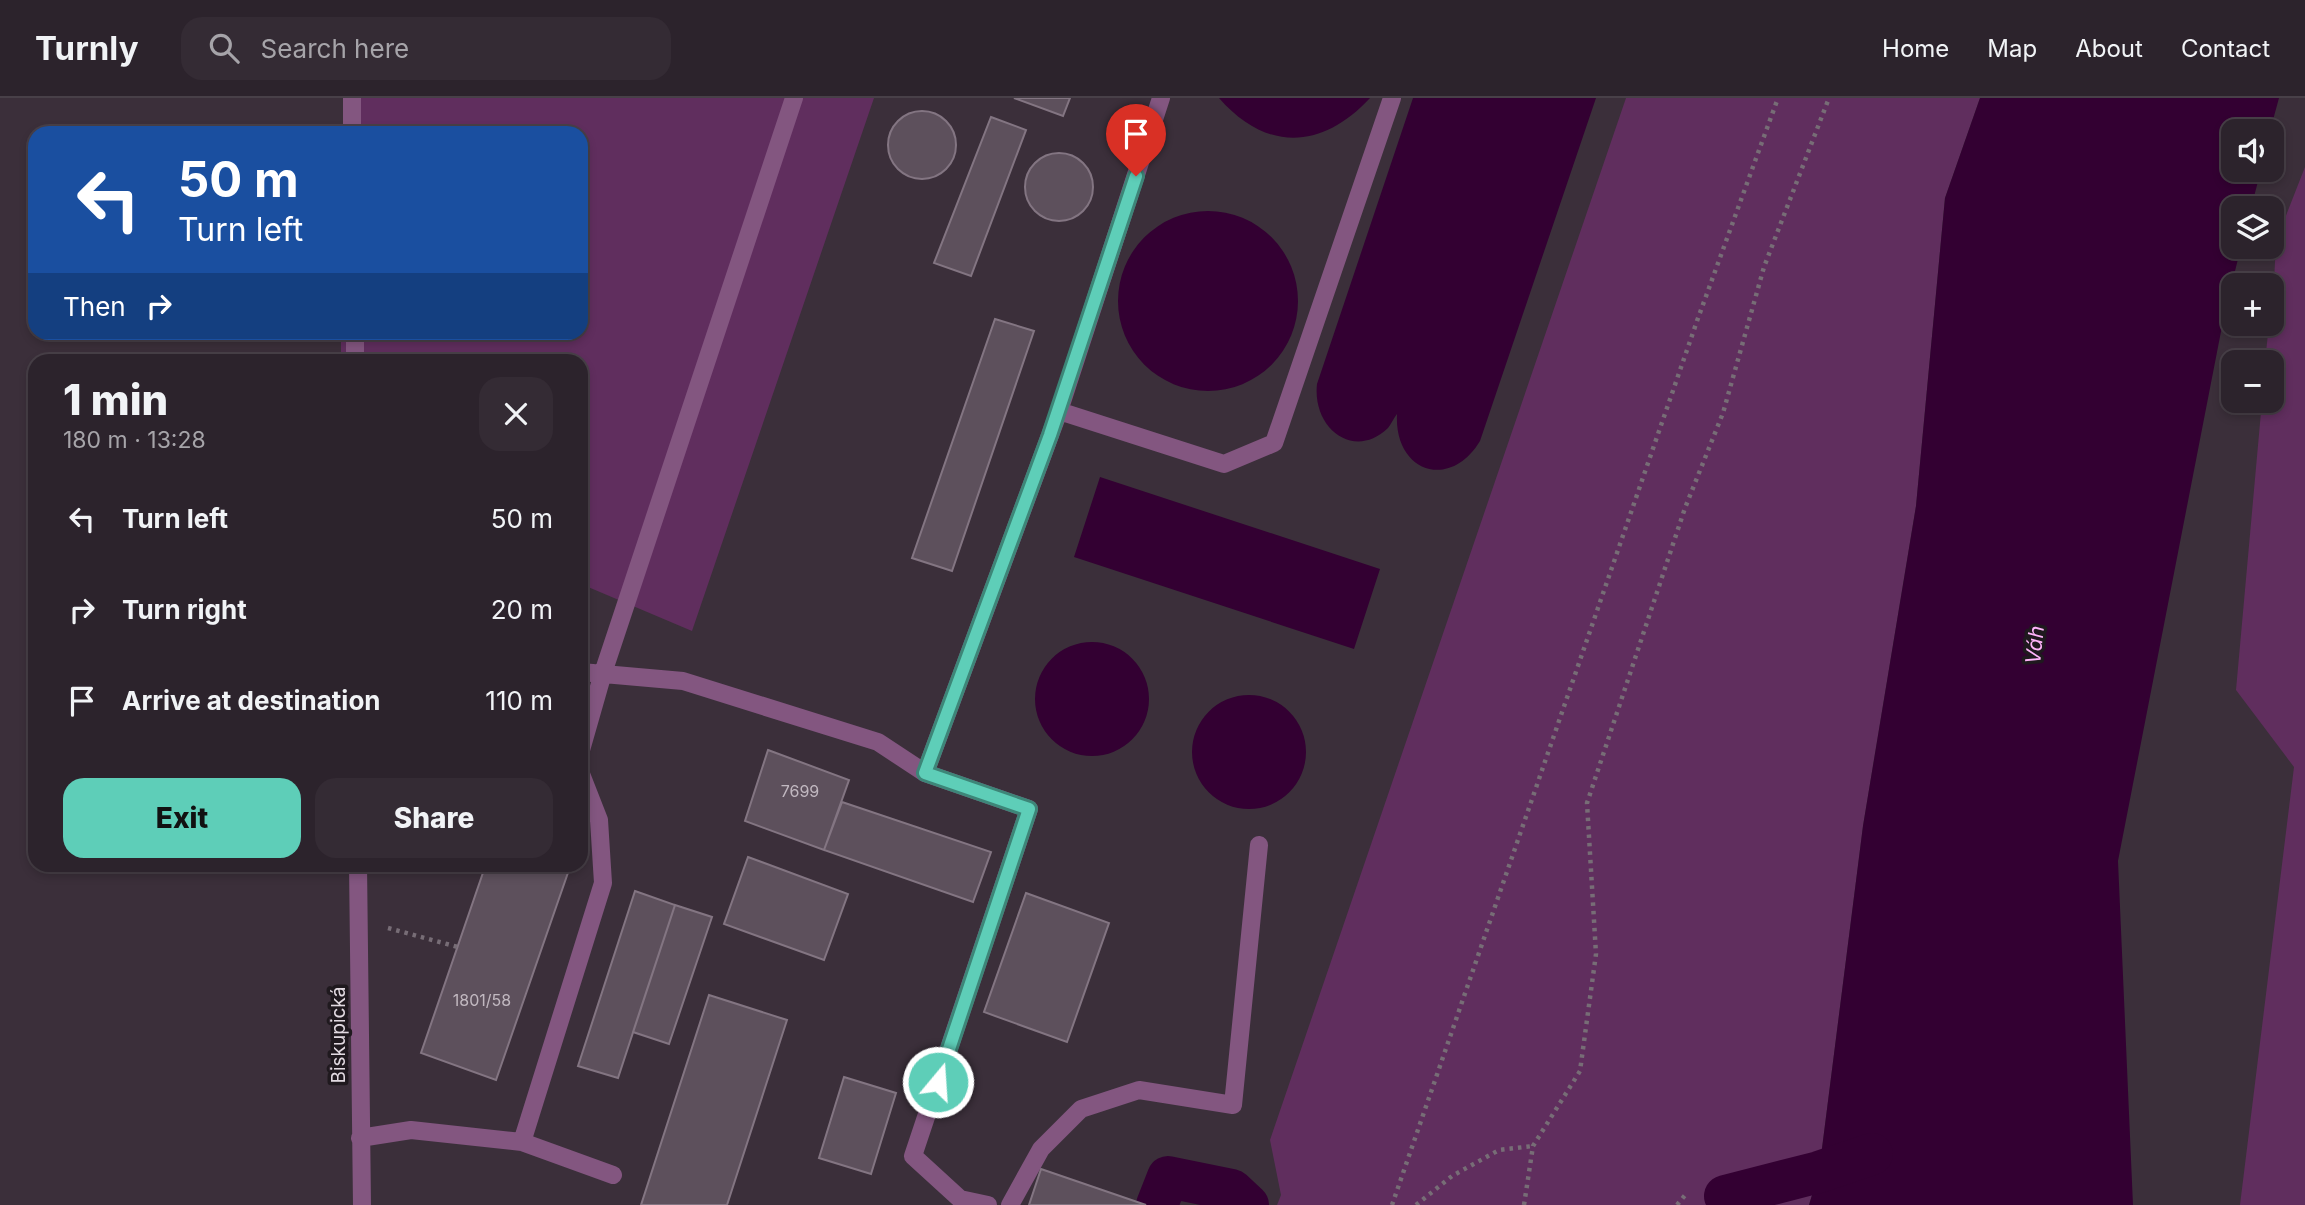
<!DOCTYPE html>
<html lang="en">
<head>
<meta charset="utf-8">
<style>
  :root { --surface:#2c232c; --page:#342b34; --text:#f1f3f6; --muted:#a6a4a9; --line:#484048; --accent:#5eceb8 }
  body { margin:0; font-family:Inter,sans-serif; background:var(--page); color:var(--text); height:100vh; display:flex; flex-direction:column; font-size:26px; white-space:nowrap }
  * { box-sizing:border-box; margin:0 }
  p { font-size:23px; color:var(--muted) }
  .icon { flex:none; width:38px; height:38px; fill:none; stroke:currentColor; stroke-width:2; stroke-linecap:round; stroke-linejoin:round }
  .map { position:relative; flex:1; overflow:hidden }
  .drawer { position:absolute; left:28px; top:256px; width:560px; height:518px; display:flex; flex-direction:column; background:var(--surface); border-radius:21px; box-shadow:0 4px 10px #0003,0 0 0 2px var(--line) }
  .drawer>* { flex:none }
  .banner { position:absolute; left:28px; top:28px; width:560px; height:214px; border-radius:21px; box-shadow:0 4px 10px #0003,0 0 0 2px var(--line); background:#1a4fa0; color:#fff; overflow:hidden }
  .controls { position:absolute; left:2221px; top:21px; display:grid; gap:14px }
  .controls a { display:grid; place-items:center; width:63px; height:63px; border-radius:14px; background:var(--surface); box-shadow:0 4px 10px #0003,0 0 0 2px var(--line); font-size:35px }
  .pin { position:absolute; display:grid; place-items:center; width:60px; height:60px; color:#fff; margin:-72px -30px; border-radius:50% 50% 50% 0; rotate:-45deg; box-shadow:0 0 7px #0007 }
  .pin .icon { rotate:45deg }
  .me { position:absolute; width:77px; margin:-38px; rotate:18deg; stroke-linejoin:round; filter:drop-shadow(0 0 5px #0008) }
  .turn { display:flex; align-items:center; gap:24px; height:147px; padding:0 35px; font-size:32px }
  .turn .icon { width:91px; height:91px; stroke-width:2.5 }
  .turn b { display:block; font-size:49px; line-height:60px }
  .then { display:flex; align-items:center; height:66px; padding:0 35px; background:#0003; gap:14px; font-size:26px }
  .round { display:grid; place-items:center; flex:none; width:74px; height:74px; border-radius:21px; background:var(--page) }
  .summary { display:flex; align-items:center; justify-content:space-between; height:119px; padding:0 35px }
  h1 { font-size:42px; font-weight:800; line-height:52px }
  .primary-button { display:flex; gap:14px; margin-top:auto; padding:14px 35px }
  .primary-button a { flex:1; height:80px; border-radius:21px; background:var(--accent); color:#111; font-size:28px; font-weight:800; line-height:80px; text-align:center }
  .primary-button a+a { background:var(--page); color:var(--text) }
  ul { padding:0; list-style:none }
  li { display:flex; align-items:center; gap:21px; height:91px; padding:0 35px }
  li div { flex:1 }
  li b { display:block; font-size:26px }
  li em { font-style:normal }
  header { display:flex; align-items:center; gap:42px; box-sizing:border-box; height:98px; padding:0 35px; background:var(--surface); border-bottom:2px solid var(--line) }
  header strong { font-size:33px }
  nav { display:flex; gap:38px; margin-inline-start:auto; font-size:24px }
  .search { width:490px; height:63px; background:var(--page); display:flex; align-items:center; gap:18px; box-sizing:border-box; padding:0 24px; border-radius:21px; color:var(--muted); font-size:26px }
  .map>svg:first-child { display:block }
  .green { fill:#602e5e }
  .water { fill:#330032 }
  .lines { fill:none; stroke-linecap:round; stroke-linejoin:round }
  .canal { stroke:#330032; stroke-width:42 }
  .building { fill:#5d505c; stroke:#837582; stroke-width:2 }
  .path { stroke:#776d76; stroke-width:4.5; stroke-dasharray:3.5 5; stroke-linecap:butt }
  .minor { stroke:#835680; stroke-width:18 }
  .route-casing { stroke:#3d8678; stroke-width:18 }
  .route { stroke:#5eceb8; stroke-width:12 }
  .labels { text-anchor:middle; stroke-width:7; stroke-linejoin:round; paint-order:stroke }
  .number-label { font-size:16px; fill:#c1b8c0 }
  .street-label { font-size:19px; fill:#e2dae1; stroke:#1f191e }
  .water-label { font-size:21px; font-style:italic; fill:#ffb3fa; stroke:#1f191e }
</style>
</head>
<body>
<header>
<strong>Turnly</strong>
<div class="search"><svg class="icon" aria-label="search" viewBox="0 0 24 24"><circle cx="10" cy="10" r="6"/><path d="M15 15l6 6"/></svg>Search here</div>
<nav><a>Home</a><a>Map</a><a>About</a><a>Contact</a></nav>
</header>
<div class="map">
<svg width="2305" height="1107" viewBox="0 0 2305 1107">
  <rect width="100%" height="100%" fill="#3b2f3a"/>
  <!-- green -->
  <path class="green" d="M344,0H874L692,533L581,486V262H341V235L581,234V35H344Z
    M1626,0H1980L1945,100L1916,408L1863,728L1819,1074L1809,1107H1277L1281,1097L1270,1042Z
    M2305,69V1107H2240L2294,669L2236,592L2262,303H2272V264H2265L2269,226H2272L2276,143Z"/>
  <!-- water -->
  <path class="water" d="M1219,0H1370C1322,52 1266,54 1219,0Z
    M1413,0H1596L1480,343C1450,393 1394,374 1397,316C1394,320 1391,326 1388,330C1354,363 1312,330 1317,286Z
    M1980,0H2279L2270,33H2233V72H2261L2251,110H2233V149H2241L2225,213L2118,763L2133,1107H1809L1819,1074L1863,728L1916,408L1945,100Z
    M1118 203a90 90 0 1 1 180 0a90 90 0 1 1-180 0Z
    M1100,379L1380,471L1354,551L1074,459Z
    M1035 601a57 57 0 1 1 114 0a57 57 0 1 1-114 0Z
    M1192 654a57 57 0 1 1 114 0a57 57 0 1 1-114 0Z"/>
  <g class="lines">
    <!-- canal -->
    <path class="canal" d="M1725,1098L1819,1074L1872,1056
      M1157,1107L1168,1079L1232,1092L1248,1107"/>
  </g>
  <!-- building -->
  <path class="building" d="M1014,0H1070L1063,18Z
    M888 47a34 34 0 1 1 68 0a34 34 0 1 1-68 0Z
    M991,19L1026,32L971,178L934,165Z
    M1025 89a34 34 0 1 1 68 0a34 34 0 1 1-68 0Z
    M995,221L1034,233L952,473L912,460Z
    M768,652L849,682L824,752L745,723Z
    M842,704L991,754L973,804L824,752Z
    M748,759L848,796L824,862L724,826Z
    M486,766H571L496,982L421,955Z
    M635,793L675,807L618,980L578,968Z
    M1026,795L1109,825L1067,944L984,914Z
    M675,807L712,819L669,946L633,934Z
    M709,897L787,922L727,1107H641Z
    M844,979L896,995L871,1076L819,1060Z
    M1041,1071L1146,1107H1029Z"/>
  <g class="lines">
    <!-- path -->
    <path class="path" d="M388,830L458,849
      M1392,1107L1697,223L1778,0
      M1416,1107L1452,1078L1499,1052L1533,1048
      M1524,1107L1533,1048L1580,973L1596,856L1587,705L1685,410L1723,315L1764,169L1829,0
      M1677,1107L1686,1096"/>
    <!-- minor -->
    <path class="minor" d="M352,0V35
      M355,234V262
      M1059,313L1224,366L1274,345L1392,0
      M581,574L683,583L878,644L925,675L1059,313L1161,0
      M581,652L603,575L794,0
      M925,675L1029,711L913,1058L960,1101L988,1107
      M358,766L362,1107
      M360,1040L411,1032L522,1044L613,1077
      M522,1044L603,785L599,722L581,676
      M1010,1107L1041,1051L1081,1011L1139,992L1233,1007L1259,747"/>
  </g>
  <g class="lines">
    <!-- route casing -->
    <g class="route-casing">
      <path id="route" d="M938,984L1029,711L925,675L1050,337L1136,78"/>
    </g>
    <!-- route -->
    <use href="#route" class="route"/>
  </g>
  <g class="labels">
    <!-- number labels -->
    <g class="number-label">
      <text x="800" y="699">7699</text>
      <text x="482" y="908">1801/58</text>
    </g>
    <!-- street labels -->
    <g class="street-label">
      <text transform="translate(338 937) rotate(-90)" y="7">Biskupická</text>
    </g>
    <!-- water labels -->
    <g class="water-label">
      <text transform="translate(2035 547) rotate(-84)" y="7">Váh</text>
    </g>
  </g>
</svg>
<div class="controls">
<a><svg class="icon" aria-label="sound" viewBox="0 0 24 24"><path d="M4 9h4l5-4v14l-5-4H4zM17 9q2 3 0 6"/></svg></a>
<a><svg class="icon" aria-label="layers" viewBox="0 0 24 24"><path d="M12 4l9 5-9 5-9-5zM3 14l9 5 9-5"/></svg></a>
<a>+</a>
<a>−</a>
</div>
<div class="pin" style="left:1136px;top:78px;background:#d93025"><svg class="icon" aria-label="arrive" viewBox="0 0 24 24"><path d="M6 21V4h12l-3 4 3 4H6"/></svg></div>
<svg class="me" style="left:938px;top:984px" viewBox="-20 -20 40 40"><circle r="17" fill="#5eceb8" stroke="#fff" stroke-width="3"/><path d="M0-11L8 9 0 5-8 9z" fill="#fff"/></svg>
<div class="banner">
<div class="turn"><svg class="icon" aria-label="left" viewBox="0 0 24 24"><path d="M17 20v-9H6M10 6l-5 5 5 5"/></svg><div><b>50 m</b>Turn left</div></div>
<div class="then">Then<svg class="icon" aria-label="right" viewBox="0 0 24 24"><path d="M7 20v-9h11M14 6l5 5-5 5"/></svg></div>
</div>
<section class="drawer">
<div class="summary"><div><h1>1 min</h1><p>180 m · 13:28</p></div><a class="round"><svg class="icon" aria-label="close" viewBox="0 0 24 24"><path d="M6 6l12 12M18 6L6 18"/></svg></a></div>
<ul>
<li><svg class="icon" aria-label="left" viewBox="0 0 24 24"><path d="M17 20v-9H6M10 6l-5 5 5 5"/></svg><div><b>Turn left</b></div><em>50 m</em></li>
<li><svg class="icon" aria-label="right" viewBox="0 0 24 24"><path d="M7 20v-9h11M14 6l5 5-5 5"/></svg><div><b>Turn right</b></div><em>20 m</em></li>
<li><svg class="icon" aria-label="arrive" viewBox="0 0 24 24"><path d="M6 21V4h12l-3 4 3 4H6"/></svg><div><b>Arrive at destination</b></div><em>110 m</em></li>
</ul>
<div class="primary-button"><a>Exit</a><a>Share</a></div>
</section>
</div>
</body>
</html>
